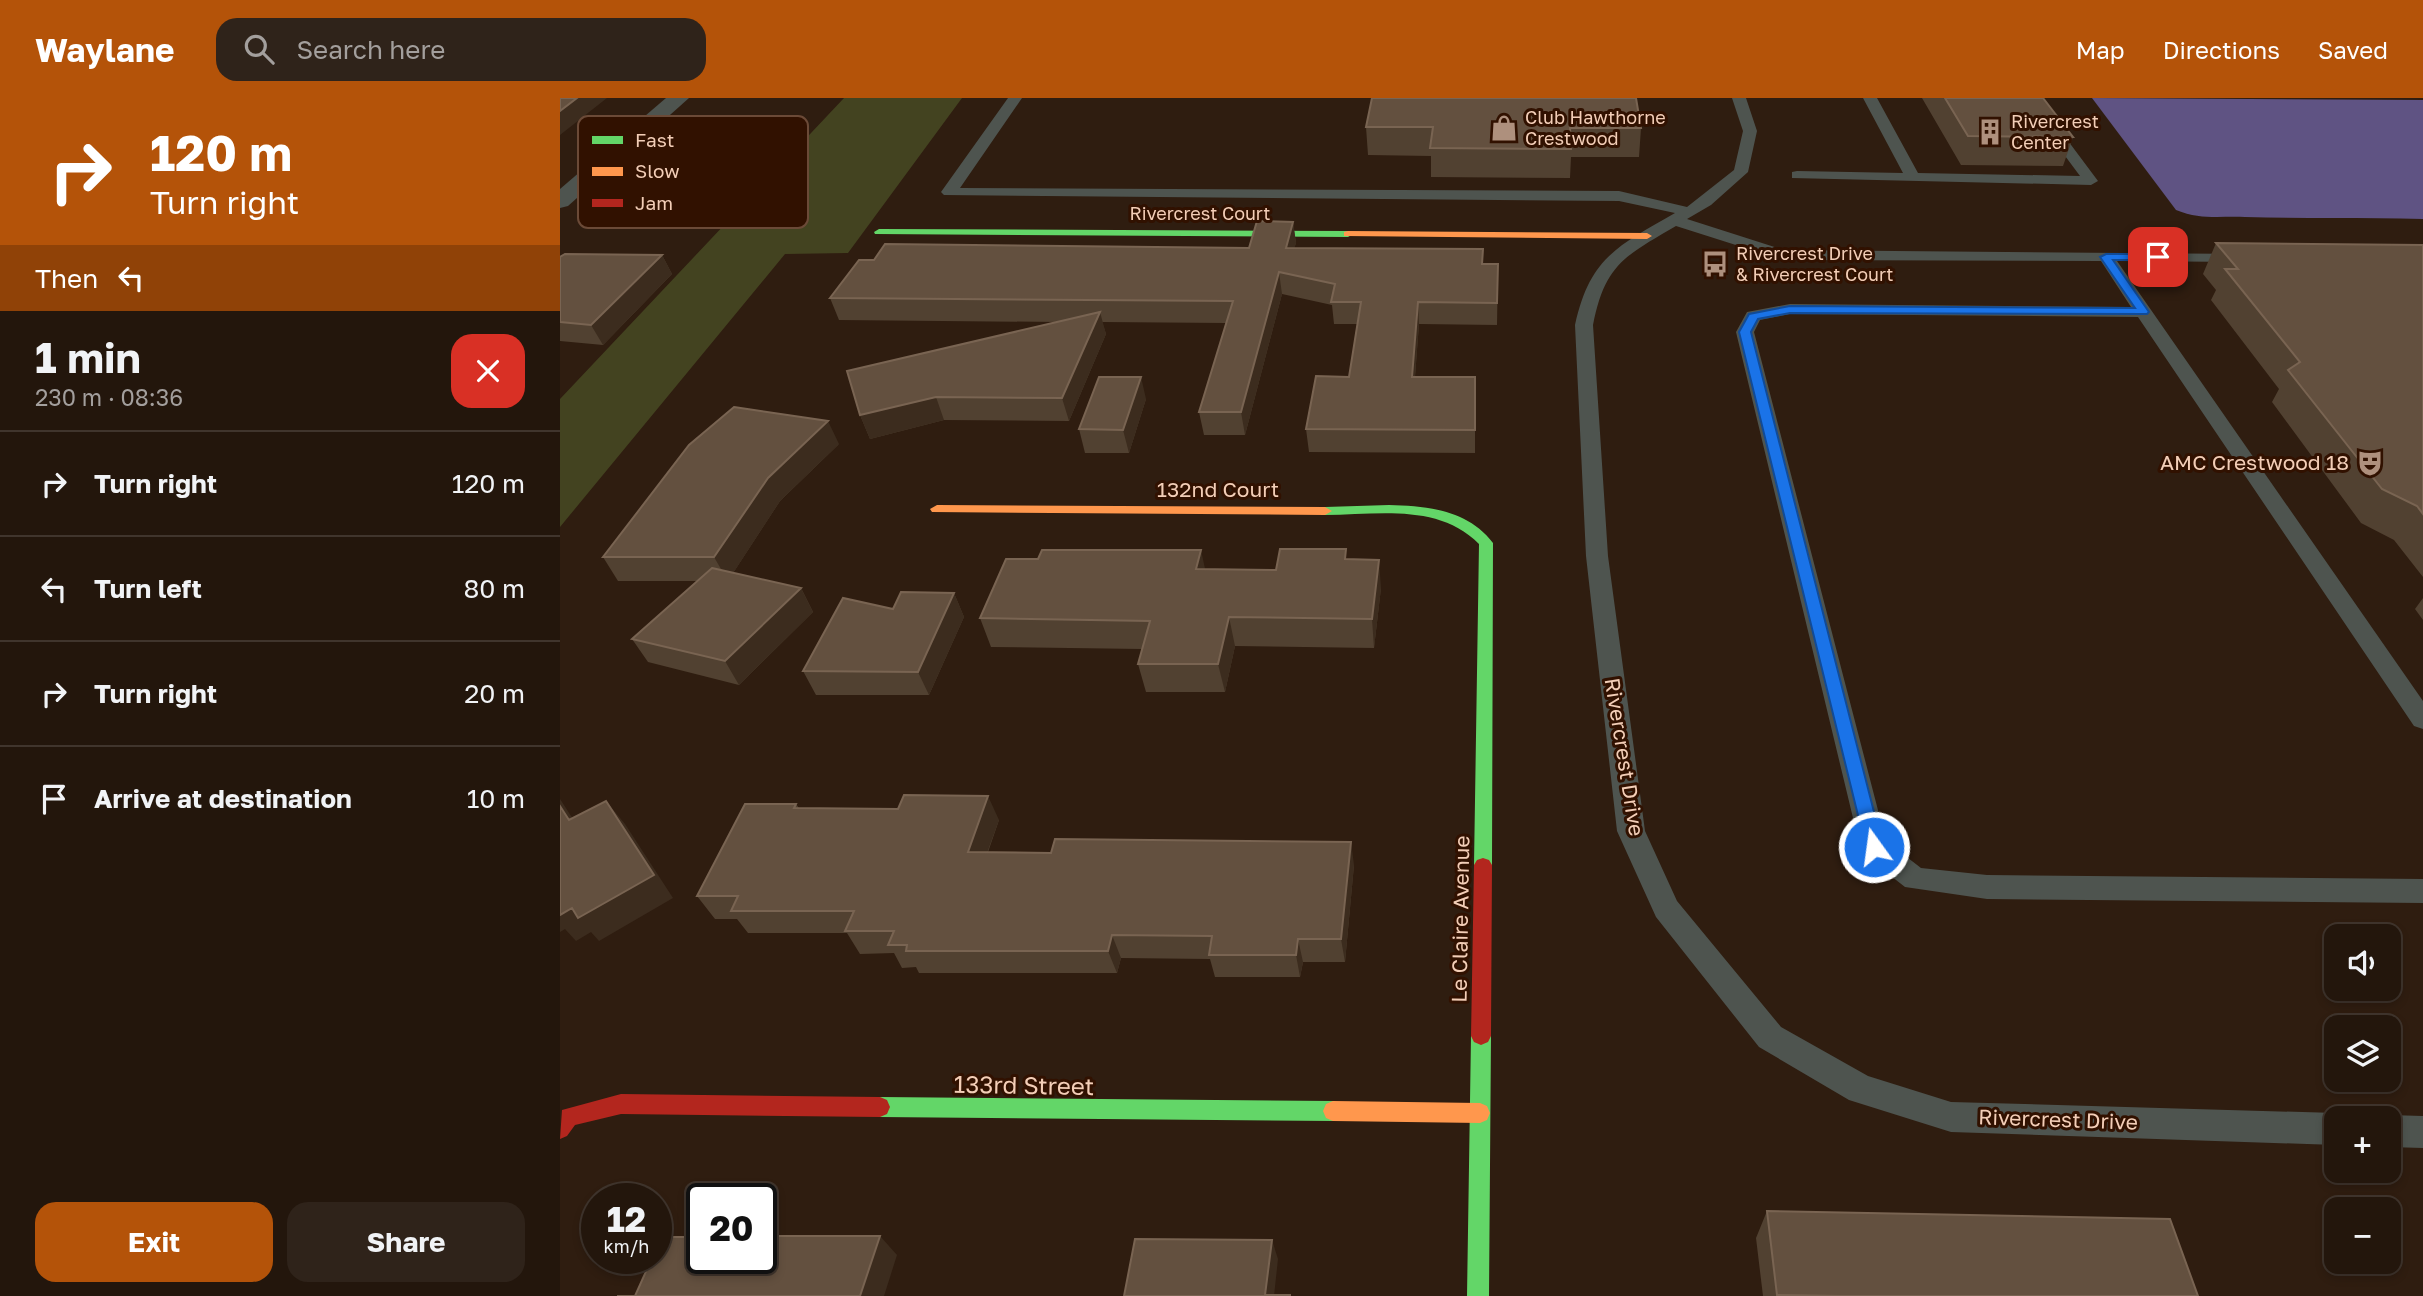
<!DOCTYPE html>
<html lang="en">
<head>
<meta charset="utf-8">
<style>
  :root { --surface:#23160c; --page:#2f231a; --text:#f1f3f6; --muted:#a39f9d; --line:#40352d; --accent:#b45309 }
  body { margin:0; font-family:"Golos Text",sans-serif; background:var(--page); color:var(--text); height:100vh; display:flex; flex-direction:column; font-size:26px; white-space:nowrap }
  * { box-sizing:border-box; margin:0 }
  p { font-size:23px; color:var(--muted) }
  .icon { flex:none; width:38px; height:38px; fill:none; stroke:currentColor; stroke-width:2; stroke-linecap:round; stroke-linejoin:round }
  .map { position:relative; flex:1; overflow:hidden }
  .drawer { display:flex; flex-direction:column; background:var(--surface); width:560px }
  .drawer>* { flex:none }
  .top-card { background:#b45309; color:#fff; overflow:hidden }
  .tools { position:absolute; left:1764px; top:826px; display:grid; gap:14px }
  .tools a { display:grid; place-items:center; width:77px; height:77px; border-radius:14px; background:var(--surface); box-shadow:0 4px 10px #0003,0 0 0 2px var(--line); font-size:35px }
  .speed { position:absolute; left:21px; top:1085px; display:flex; gap:14px; font-size:35px; font-weight:700; text-align:center }
  .speed>* { display:grid; place-content:center; width:91px; height:91px; border-radius:50%; background:var(--surface); box-shadow:0 4px 10px #0003,0 0 0 2px var(--line); line-height:1 }
  .speed small { font-size:18px; font-weight:400 }
  .speed .limit { border:4px solid #111; border-radius:10px; background:#fff; color:#111 }
  .pin { position:absolute; display:grid; place-items:center; width:60px; height:60px; color:#fff; margin:-30px; border-radius:14px; box-shadow:0 4px 10px #0006 }
  .me { position:absolute; width:77px; margin:-38px; rotate:346deg; stroke-linejoin:round; filter:drop-shadow(0 0 5px #0008) }
  .turn { display:flex; align-items:center; gap:24px; height:147px; padding:0 35px; font-size:32px }
  .turn .icon { width:91px; height:91px; stroke-width:2.5 }
  .turn b { display:block; font-size:49px; line-height:60px }
  .then { display:flex; align-items:center; height:66px; padding:0 35px; background:#0003; gap:14px; font-size:26px }
  .round { display:grid; place-items:center; flex:none; width:74px; height:74px; border-radius:21px; background:var(--page) }
  .summary { display:flex; align-items:center; justify-content:space-between; height:119px; padding:0 35px }
  h1 { font-size:42px; font-weight:700; line-height:52px }
  .action { display:flex; gap:14px; margin-top:auto; padding:14px 35px }
  .action a { flex:1; height:80px; border-radius:21px; background:var(--accent); color:#fff; font-size:28px; font-weight:700; line-height:80px; text-align:center }
  .action a+a { background:var(--page); color:var(--text) }
  ul { padding:0; list-style:none }
  li { display:flex; align-items:center; gap:21px; height:105px; padding:0 35px; border-top:2px solid var(--line) }
  li div { flex:1 }
  li b { display:block; font-size:26px }
  li em { font-style:normal }
  header { display:flex; align-items:center; gap:42px; box-sizing:border-box; height:98px; padding:0 35px; background:var(--accent); color:#fff }
  header strong { font-size:33px }
  nav { display:flex; gap:38px; margin-inline-start:auto; font-size:24px }
  .search { width:490px; height:63px; background:var(--page); display:flex; align-items:center; gap:18px; box-sizing:border-box; padding:0 24px; border-radius:21px; color:var(--muted); font-size:26px }
  main { display:flex; flex:1; min-height:0 }
  .map>svg:first-child { display:block }
  .green { fill:#434320 }
  .water { fill:#5f5383 }
  .lines { fill:none; stroke-linecap:round; stroke-linejoin:round }
  .lane { fill:#4e544f; fill-rule:evenodd }
  .street { fill:#4e544f; fill-rule:evenodd }
  .fast { fill:#63d668; fill-rule:evenodd }
  .slow { fill:#ff974d; fill-rule:evenodd }
  .jam { fill:#b3261e; fill-rule:evenodd }
  .wall { fill:#514131 }
  .shaded-wall { fill:#3c2c1e }
  .building { fill:#63503f; stroke:#796452; stroke-width:2 }
  .route { fill:#1a73e8; stroke:#114b97; stroke-width:2 }
  .labels { text-anchor:middle; stroke-width:6; stroke-linejoin:round; paint-order:stroke }
  .far-poi-label { font-size:18px; fill:#f3ceb7; stroke:#311100; text-anchor:start }
  .far-street-label { font-size:18px; fill:#f3ceb7; stroke:#311100 }
  .poi-label { font-size:21px; fill:#f3ceb7; stroke:#311100; text-anchor:end }
  .street-label { font-size:21px; fill:#f3ceb7; stroke:#311100 }
  .near-street-label { font-size:24px; fill:#f3ceb7; stroke:#311100 }
  .key { fill:#311100; stroke:#6b4a37; stroke-width:2 }
  .key-label { font-size:19px; fill:#f3ceb7 }
</style>
</head>
<body>
<header>
<strong>Waylane</strong>
<div class="search"><svg class="icon" aria-label="search" viewBox="0 0 24 24"><circle cx="10" cy="10" r="6"/><path d="M15 15l6 6"/></svg>Search here</div>
<nav><a>Map</a><a>Directions</a><a>Saved</a></nav>
</header>
<main>
<section class="drawer">
<div class="top-card">
<div class="turn"><svg class="icon" aria-label="right" viewBox="0 0 24 24"><path d="M7 20v-9h11M14 6l5 5-5 5"/></svg><div><b>120 m</b>Turn right</div></div>
<div class="then">Then<svg class="icon" aria-label="left" viewBox="0 0 24 24"><path d="M17 20v-9H6M10 6l-5 5 5 5"/></svg></div>
</div>
<div class="summary"><div><h1>1 min</h1><p>230 m · 08:36</p></div><a class="round" style="background:#d93025;color:#fff"><svg class="icon" aria-label="close" viewBox="0 0 24 24"><path d="M6 6l12 12M18 6L6 18"/></svg></a></div>
<ul>
<li><svg class="icon" aria-label="right" viewBox="0 0 24 24"><path d="M7 20v-9h11M14 6l5 5-5 5"/></svg><div><b>Turn right</b></div><em>120 m</em></li>
<li><svg class="icon" aria-label="left" viewBox="0 0 24 24"><path d="M17 20v-9H6M10 6l-5 5 5 5"/></svg><div><b>Turn left</b></div><em>80 m</em></li>
<li><svg class="icon" aria-label="right" viewBox="0 0 24 24"><path d="M7 20v-9h11M14 6l5 5-5 5"/></svg><div><b>Turn right</b></div><em>20 m</em></li>
<li><svg class="icon" aria-label="arrive" viewBox="0 0 24 24"><path d="M6 21V4h12l-3 4 3 4H6"/></svg><div><b>Arrive at destination</b></div><em>10 m</em></li>
</ul>
<div class="action"><a>Exit</a><a>Share</a></div>
</section>
<div class="map">
<svg width="1863" height="1198" viewBox="0 0 1863 1198">
  <rect width="100%" height="100%" fill="#2f1d10"/>
  <!-- green -->
  <path class="green" d="M284,0H402L288,155L225,156L0,429V301Z"/>
  <!-- water -->
  <path class="water" d="M1532,0L1863,2V121C1803,119 1744,121 1685,119C1658,118 1641,122 1616,112Z"/>
  <g class="lines">
    <!-- lane -->
    <path class="lane" d="M448,0H462L400,90L1059,93L1127,109L1174,72L1183,33L1172,0H1186L1197,33L1188,74L1151,107L1127,121L1224,152L1688,156V162L1682,164L1557,163L1863,603V631L1854,628L1578,219L1230,216L1200,222L1194,234L1326,743L1361,770L1427,777L1863,781V805L1427,801L1345,789L1304,757L1300,749L1176,234L1187,214L1230,206L1571,209L1541,163L1223,162L1116,128C1065,158 1045,166 1033,227L1048,458L1085,733L1117,803L1221,929L1308,978L1391,1004L1776,1015L1788,1020H1776V1047L1391,1034L1289,1002L1199,949L1096,819L1057,733L1026,458L1015,227C1030,159 1058,148 1115,115L1059,103L384,97L381,94Z
      M1303,0H1317L1358,75L1520,78L1462,0H1476L1538,83L1531,87L1232,80V74L1237,73L1343,75Z
      M1829,1017L1863,1018V1050L1829,1049V1020H1822Z"/>
    <!-- street -->
    <path class="street" d="M106,0H129L8,108L0,110V91Z"/>
    <!-- fast -->
    <path class="fast" d="M319,131L788,133L793,136L788,139L315,136L314,134Z
      M829,407C868,408 908,412 933,445L932,767L929,772L923,774L917,772L914,767L919,446C878,405 818,417 765,417L758,413L765,409Z
      M921,929L928,932L931,938L929,1198H907L911,938L914,932Z
      M320,999L773,1003L780,1006L783,1013L780,1020L773,1023L320,1019L313,1016L310,1009L313,1002Z"/>
    <!-- slow -->
    <path class="slow" d="M788,133L1087,135L1092,138L1087,141L784,138V134Z
      M377,407L765,409L772,413L765,417L372,414L370,411Z
      M773,1003L920,1005L927,1008L930,1015L927,1022L920,1025L773,1023L766,1020L763,1013L766,1006Z"/>
    <!-- jam -->
    <path class="jam" d="M923,760L929,762L932,767L931,938L928,944L921,947L914,944L911,938L914,767L917,762Z
      M61,996L320,999L327,1002L330,1009L327,1016L320,1019L61,1016L15,1027L7,1038L0,1041L2,1012Z"/>
  </g>
  <!-- wall -->
  <path class="wall" d="M1362,0H1483L1513,39L1503,68L1401,67Z
    M806,29L1081,30L1079,59H1011L1010,80L871,79V58L808,57Z
    M733,124L736,145L734,150L923,166H938L937,227L859,226L855,279H915V355L749,354L746,331L789,279L797,226H774L772,207L722,196L685,337H644L639,314L666,225L542,224L546,236L509,323L384,322L310,341L300,317L499,224L279,222L270,200L689,150Z
    M1656,145L1863,147V479L1834,442L1801,425L1712,304L1719,291L1651,202L1656,192L1643,176Z
    M102,157L112,176L43,247L0,243V159Z
    M586,301L569,355H525L519,331Z
    M279,346L220,403L173,475L241,490L253,514L179,587L88,564L72,541L138,483H58L43,459Z
    M787,461L821,490L814,550L675,548L665,594H586L578,566L582,551L431,549L420,520L645,471L716,472Z
    M394,495L404,519L369,597H256L243,573L333,511Z
    M1863,500V522L1855,511Z
    M236,706L239,710L439,722L428,754L794,767L785,864H743L740,879H655L650,861L561,860L557,875H359L356,869L342,870L334,855L300,856L287,835H188L177,821H155L137,798Z
    M1207,1113L1638,1198H1203L1196,1140Z"/>
  <!-- shaded-wall -->
  <path class="shaded-wall" d="M17,0H47L0,37V13Z
    M733,124L736,145L729,171L726,150Z
    M102,157L112,176L43,247L31,227Z
    M719,174L722,196L685,337L681,314Z
    M858,204L859,226L853,302L852,279Z
    M540,214L546,236L509,323L502,300Z
    M581,279L586,301L569,355L563,332Z
    M376,299L384,322L310,341L300,317Z
    M268,323L279,346L220,403L168,483L154,459L208,380Z
    M641,452L647,480L636,471Z
    M819,462L821,490L814,550L812,521Z
    M241,490L253,514L179,587L165,563Z
    M394,495L404,519L369,597L358,574Z
    M669,519L675,548L665,594L658,566Z
    M428,698L439,722L419,777L408,754Z
    M0,701L2,704L29,746L9,722L0,708Z
    M46,703L65,726L113,800L39,843L31,834L16,843L5,831L0,834V817Z
    M791,744L794,767L785,864L781,841Z
    M552,837L561,860L557,875L548,853Z
    M738,841L743,864L740,879L736,857Z
    M320,1138L337,1157L324,1198H300Z
    M712,1142L718,1161L714,1198H705Z"/>
  <!-- building -->
  <path class="building" d="M0,0H17L0,13Z
    M812,0H1076L1081,30H1010L1011,51L870,50L873,29H806Z
    M1385,0H1483L1513,39L1408,38Z
    M697,123L733,124L726,150L923,151L922,166H938L937,205L858,204L852,279H915V332L746,331L756,278L789,279L801,204H771L775,186L719,174L681,314H639L673,203L270,200L299,162H314L325,146L689,150Z
    M1656,145L1863,147V416L1857,408L1822,391L1728,272L1740,264L1665,171H1678Z
    M5,156L102,157L31,227L0,224V159Z
    M540,214L502,300L376,299L300,317L287,273Z
    M539,279H581L563,332L519,331Z
    M174,309L268,323L208,380L154,459H43L129,347Z
    M720,451H786L785,461L819,462L812,521L669,519L658,566H578L590,523L420,520L446,461H478L482,452H641L636,471L716,472Z
    M152,470L241,490L165,563L72,541Z
    M341,494L394,495L358,574L243,573L283,500L333,511Z
    M344,697L428,698L408,754L491,755L495,741L791,744L781,841H738L736,857H649L652,838L552,837L548,853H346L347,847H328L334,833H285L294,813H171L178,798H137L185,706H236L234,710L338,711Z
    M46,703L94,777L18,820L12,810L0,817V708L9,722Z
    M1207,1113L1610,1121L1638,1198H1281L1217,1197Z
    M201,1138H320L300,1198H57H75L92,1160H96V1150L101,1139H142V1160H201Z
    M575,1141L712,1142L705,1197H730V1198H564Z"/>
  <!-- route -->
  <path class="route" d="M1546,156H1598L1604,159L1598,162H1553L1589,214L1587,216L1230,215L1198,221L1191,234L1323,749L1314,756L1307,754L1179,234L1189,216L1230,208L1575,210L1540,159Z"/>
  <!-- icons -->
  <defs>
    <g id="shop-bare" transform="scale(2.1)"><path d="M-5-2.5h2.3a2.7 3.5 0 0 1 5.4 0H5L5.5 6h-11ZM-1.5-2.5h3a1.5 2.3 0 0 0-3 0Z" fill="#ae907d" stroke="#311100" stroke-width="2.5" paint-order="stroke"/></g>
    <g id="building-bare" transform="scale(2.1)"><path d="M-4-6H4V6H1V3H-1V6H-4ZM-2.5-4.3h1.7v1.8h-1.7ZM.8-4.3h1.7v1.8H.8ZM-2.5-1h1.7V.8h-1.7ZM.8-1h1.7V.8H.8Z" fill="#ae907d" stroke="#311100" stroke-width="2.5" paint-order="stroke"/></g>
    <g id="bus-bare" transform="scale(2.1)"><path d="M-5-6H5V4H4V6H2V4H-2V6H-4V4H-5ZM-3.5-4V0h7V-4ZM-3.5 1.2v1.5H-2V1.2ZM2 1.2v1.5H3.5V1.2Z" fill="#ae907d" stroke="#311100" stroke-width="2.5" paint-order="stroke"/></g>
    <g id="theatre-bare" transform="scale(2.1)"><path d="M-5-5.5Q0-4 5-5.5V0Q5 5 0 6Q-5 5-5 0ZM-3.3-2.5H-1v1.5H-3.3ZM1-2.5H3.3v1.5H1ZM-2.8 1Q0 5.5 2.8 1Z" fill="#ae907d" stroke="#311100" stroke-width="2.5" paint-order="stroke"/></g>
  </defs>
  <g fill-rule="evenodd">
    <use href="#shop-bare" x="944" y="30"/>
    <use href="#building-bare" x="1430" y="34"/>
    <use href="#bus-bare" x="1155" y="166"/>
    <use href="#theatre-bare" x="1810" y="365"/>
  </g>
  <g class="labels">
    <!-- far-poi labels -->
    <g class="far-poi-label">
      <text x="965" y="26">Club Hawthorne<tspan x="965" dy="21">Crestwood</tspan></text>
      <text x="1451" y="30">Rivercrest<tspan x="1451" dy="21">Center</tspan></text>
      <text x="1176" y="162">Rivercrest Drive<tspan x="1176" dy="21">&amp; Rivercrest Court</tspan></text>
    </g>
    <!-- far-street labels -->
    <g class="far-street-label">
      <text x="640" y="122">Rivercrest Court</text>
    </g>
    <!-- poi labels -->
    <g class="poi-label">
      <text x="1789" y="372">AMC Crestwood 18</text>
    </g>
    <!-- street labels -->
    <g class="street-label">
      <text x="658" y="399">132nd Court</text>
      <text transform="translate(1064 659) rotate(81)" y="7">Rivercrest Drive</text>
      <text transform="translate(901 821) rotate(-89)" y="7">Le Claire Avenue</text>
      <text transform="translate(1498 1022) rotate(2)" y="7">Rivercrest Drive</text>
    </g>
    <!-- near-street labels -->
    <g class="near-street-label">
      <text transform="translate(464 988) rotate(1)" y="8">133rd Street</text>
    </g>
  </g>
  <!-- legend -->
  <rect x="18" y="18" width="230" height="112" rx="10" class="key"/>
  <rect x="32" y="38" width="31" height="8" fill="#63d668"/>
  <rect x="32" y="69" width="31" height="9" fill="#ff974d"/>
  <rect x="32" y="101" width="31" height="8" fill="#b3261e"/>
  <g class="key-label">
    <text x="75" y="49">Fast</text>
    <text x="75" y="80">Slow</text>
    <text x="75" y="112">Jam</text>
  </g>
</svg>
<div class="tools">
<a><svg class="icon" aria-label="sound" viewBox="0 0 24 24"><path d="M4 9h4l5-4v14l-5-4H4zM17 9q2 3 0 6"/></svg></a>
<a><svg class="icon" aria-label="layers" viewBox="0 0 24 24"><path d="M12 4l9 5-9 5-9-5zM3 14l9 5 9-5"/></svg></a>
<a>+</a>
<a>−</a>
</div>
<div class="speed"><div>12<small>km/h</small></div><div class="limit">20</div></div>
<div class="pin" style="left:1598px;top:159px;background:#d93025"><svg class="icon" aria-label="arrive" viewBox="0 0 24 24"><path d="M6 21V4h12l-3 4 3 4H6"/></svg></div>
<svg class="me" style="left:1314px;top:749px" viewBox="-20 -20 40 40"><circle r="17" fill="#1a73e8" stroke="#fff" stroke-width="3"/><path d="M0-11L8 9 0 5-8 9z" fill="#fff"/></svg>
</div>
</main>
</body>
</html>
